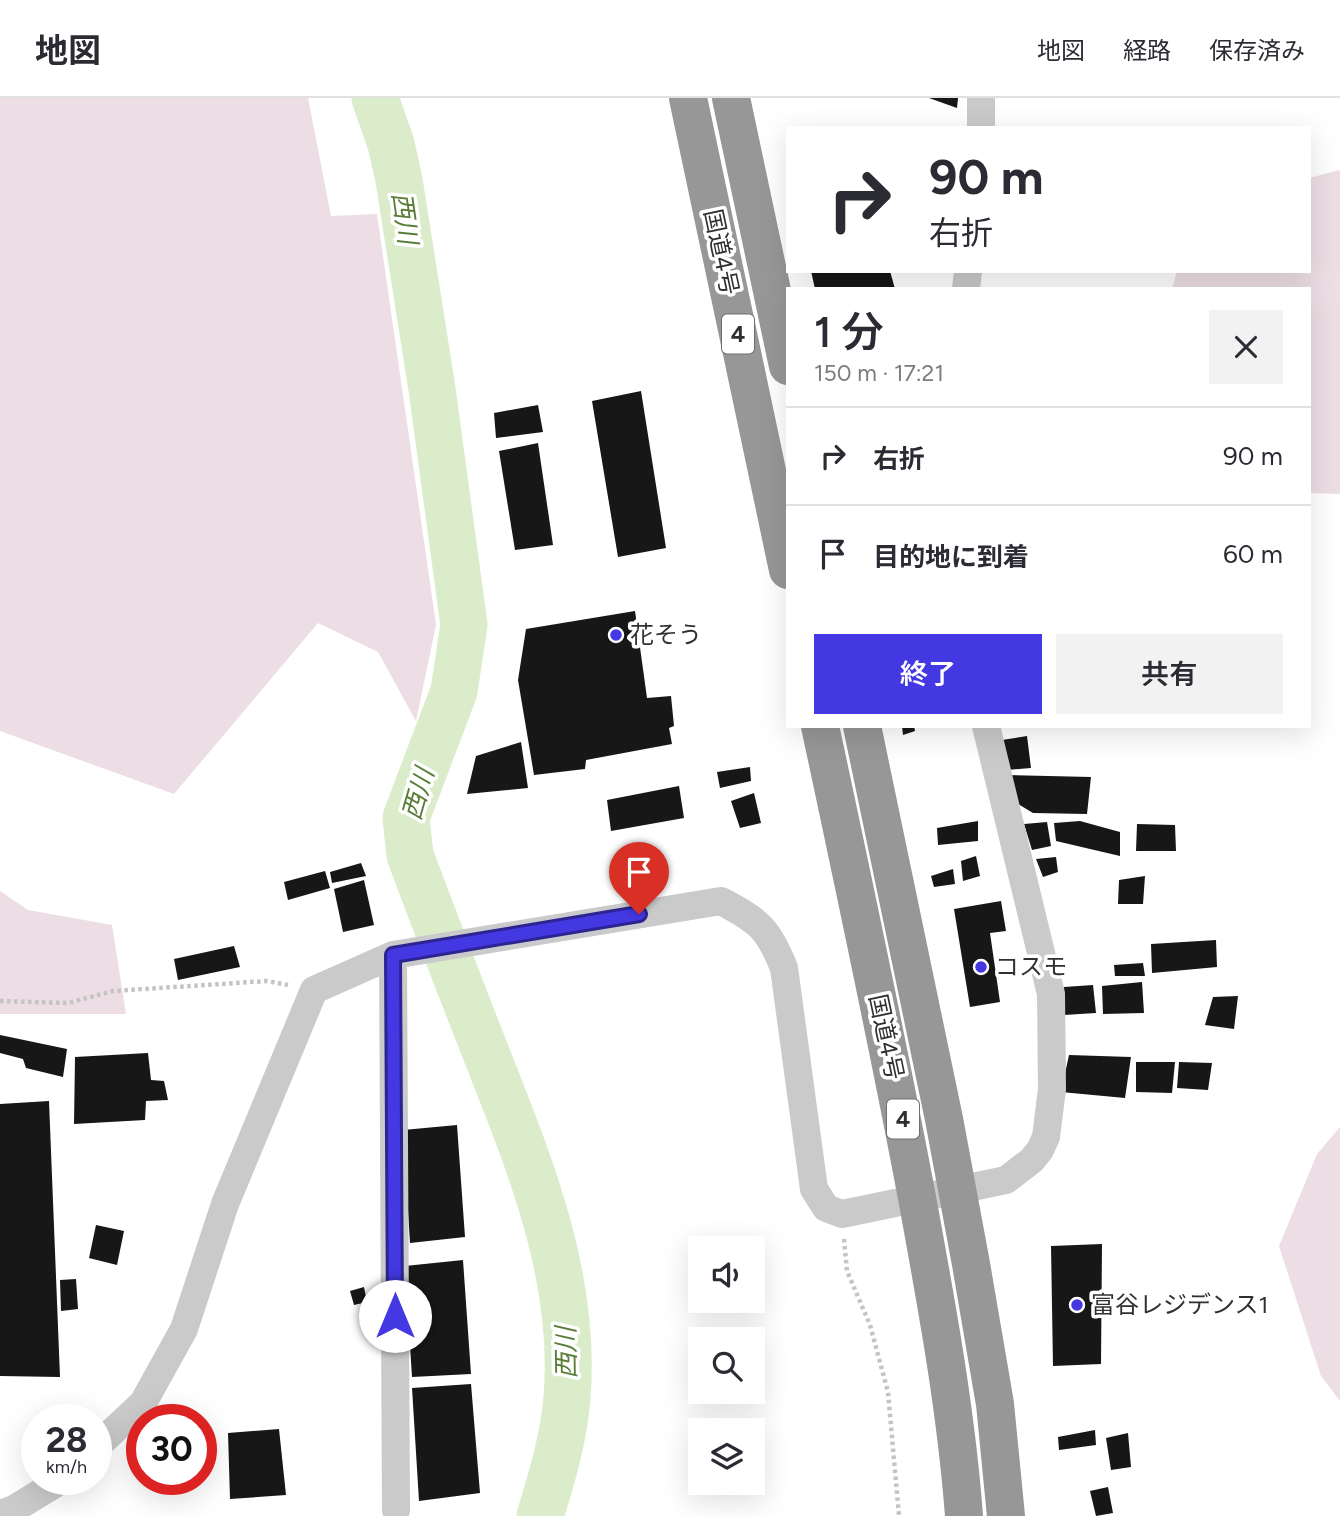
<!DOCTYPE html>
<html lang="ja">
<head>
<meta charset="utf-8">
<style>
  :root { --surface:#fff; --page:#f2f2f3; --text:#2b2b33; --muted:#7c7c81; --line:#e1e1e2; --accent:#4338e1 }
  body { margin:0; font-family:Figtree,"Noto Sans JP",sans-serif; background:var(--page); color:var(--text); height:100vh; display:flex; flex-direction:column; font-size:26px; white-space:nowrap }
  * { box-sizing:border-box; margin:0 }
  p { font-size:23px; color:var(--muted) }
  .icon { flex:none; width:38px; height:38px; fill:none; stroke:currentColor; stroke-width:2; stroke-linecap:round; stroke-linejoin:round }
  .map { position:relative; flex:1; overflow:hidden }
  .side { position:absolute; left:786px; top:189px; width:525px; height:441px; display:flex; flex-direction:column; background:var(--surface); border-radius:0px; box-shadow:0 7px 28px #0002 }
  .side>* { flex:none }
  .banner { position:absolute; left:786px; top:28px; width:525px; height:147px; border-radius:0px; box-shadow:0 7px 28px #0002; background:#fff; color:var(--text); overflow:hidden }
  .fabs { position:absolute; left:688px; top:1138px; display:grid; gap:14px }
  .fabs a { display:grid; place-items:center; width:77px; height:77px; border-radius:0px; background:var(--surface); box-shadow:0 7px 28px #0002; font-size:35px }
  .speed { position:absolute; left:21px; top:1306px; display:flex; gap:14px; font-size:35px; font-weight:700; text-align:center }
  .speed>* { display:grid; place-content:center; width:91px; height:91px; border-radius:50%; background:var(--surface); box-shadow:0 7px 28px #0002; line-height:1 }
  .speed small { font-size:18px; font-weight:400 }
  .speed .limit { border:10px solid #d22; background:#fff; color:#111 }
  .pin { position:absolute; display:grid; place-items:center; width:60px; height:60px; color:#fff; margin:-72px -30px; border-radius:50% 50% 50% 0; rotate:-45deg; box-shadow:0 0 7px #0007 }
  .pin .icon { rotate:45deg }
  .me { position:absolute; width:77px; margin:-38px; rotate:0deg; stroke-linejoin:round; filter:drop-shadow(0 0 5px #0008) }
  .turn { display:flex; align-items:center; gap:24px; height:147px; padding:0 28px; font-size:32px }
  .turn .icon { width:91px; height:91px; stroke-width:2.5 }
  .turn b { display:block; font-size:49px; line-height:60px }
  .round { display:grid; place-items:center; flex:none; width:74px; height:74px; border-radius:0px; background:var(--page) }
  .headline { display:flex; align-items:center; justify-content:space-between; height:119px; padding:0 28px }
  h1 { font-size:42px; font-weight:600; line-height:52px }
  .action { display:flex; gap:14px; margin-top:auto; padding:14px 28px }
  .action a { flex:1; height:80px; border-radius:0px; background:var(--accent); color:#fff; font-size:28px; font-weight:600; line-height:80px; text-align:center }
  .action a+a { background:var(--page); color:var(--text) }
  ul { padding:0; list-style:none }
  li { display:flex; align-items:center; gap:21px; height:98px; padding:0 28px; border-top:2px solid var(--line) }
  li div { flex:1 }
  li b { display:block; font-size:26px }
  li em { font-style:normal }
  header { display:flex; align-items:center; gap:42px; box-sizing:border-box; height:98px; padding:0 35px; background:var(--surface); border-bottom:2px solid var(--line) }
  header strong { font-size:33px }
  nav { display:flex; gap:38px; margin-inline-start:auto; font-size:24px }
  .map>svg:first-child { display:block }
  .green { fill:#ecdee4 }
  .lines { fill:none; stroke-linecap:round; stroke-linejoin:round }
  .river { stroke:#dbeccb; stroke-width:47 }
  .building { fill:#171717 }
  .path { stroke:#c4c4c4; stroke-width:4.5; stroke-dasharray:3.5 3.5; stroke-linecap:butt }
  .minor { stroke:#cacaca; stroke-width:28 }
  .highway { stroke:#979797; stroke-width:38 }
  .route-casing { stroke:#2c2492; stroke-width:18 }
  .route { stroke:#4338e1; stroke-width:12 }
  .poi-dot { fill:#4338e1; stroke:#fff; stroke-width:2.5 }
  .labels { text-anchor:middle; stroke-width:7; stroke-linejoin:round; paint-order:stroke }
  .shield { fill:#fff; stroke:#6e6e6e; stroke-width:2 }
  .shield-label { font-size:23px; font-weight:bold; fill:#303030 }
  .street-label { font-size:24px; fill:#303030; stroke:#fff }
  .poi-label { font-size:24px; fill:#303030; stroke:#fff; text-anchor:start }
  .water-label { font-size:26px; font-style:italic; fill:#597d38; stroke:#fff }
</style>
</head>
<body>
<header>
<strong>地図</strong>
<nav><a>地図</a><a>経路</a><a>保存済み</a></nav>
</header>
<div class="map">
<svg width="1340" height="1418" viewBox="0 0 1340 1418">
  <rect width="100%" height="100%" fill="#fff"/>
  <!-- green -->
  <path class="green" d="M0,0H308L331,118L377,116L436,527L416,623L378,554L318,525L174,696L0,633Z
    M1340,72V396L1309,395V191H1172L1177,173H1309V80Z
    M0,793L28,812L112,827L126,916H0Z
    M1340,1029V1303L1321,1278L1279,1148L1317,1056Z"/>
  <g class="lines">
    <!-- river -->
    <path class="river" d="M375,0L391,46L399,82L432,291L464,527L454,593L406,720L410,757C434,822 459,886 484,950C528,1062 577,1177 567,1299C564,1340 552,1379 540,1418"/>
  </g>
  <!-- building -->
  <path class="building" d="M929,0H958L957,10Z
    M811,173H890L895,191H815Z
    M641,293L666,450L618,459L592,303Z
    M538,307L543,334L496,340L494,315Z
    M538,345L553,447L515,452L499,353Z
    M635,513L647,600L671,598L674,628L669,630L672,646L586,662L585,671L534,677L518,582L526,531Z
    M902,628H914L915,633L903,637Z
    M1027,638L1031,670L1007,672L1002,642Z
    M521,644L528,690L467,696L476,658Z
    M750,669L751,683L720,690L717,674Z
    M1006,677L1091,679L1087,716L1033,715L1013,703Z
    M679,688L684,720L611,733L607,702Z
    M754,695L761,725L740,730L731,703Z
    M978,723V743L938,747L937,730Z
    M1080,723L1120,734V758L1056,743L1054,725Z
    M1047,724L1051,748L1032,752L1024,726Z
    M1137,726L1175,727L1176,753H1136Z
    M976,758L980,778L963,783L961,763Z
    M1056,759L1058,774L1043,779L1036,761Z
    M361,765L366,778L332,785L330,774Z
    M953,771L955,786L934,789L931,778Z
    M325,773L330,790L288,802L284,784Z
    M1145,778L1143,806H1118L1119,782Z
    M364,782L374,827L343,834L334,791Z
    M1001,803L1006,833L990,835L1000,904L970,909L954,811Z
    M1216,842L1217,869L1152,875L1151,846Z
    M234,848L240,869L178,882L174,861Z
    M1143,865L1145,878H1115L1114,867Z
    M1142,884L1144,915L1103,916L1102,888Z
    M1093,887L1096,915L1064,917V889Z
    M1238,898L1234,931L1205,927L1213,899Z
    M0,937L67,951L63,979L26,970L23,961L0,955Z
    M148,955L151,982L164,983L168,1002L146,1003L145,1022L74,1026L75,959Z
    M1069,957L1131,959L1125,1000L1061,994Z
    M1136,964H1175L1172,995L1136,994Z
    M1179,964L1212,965L1208,992L1177,990Z
    M49,1003L60,1279L0,1278V1006Z
    M457,1027L465,1139L410,1145L403,1032Z
    M96,1127L124,1133L117,1167L89,1160Z
    M1102,1146L1101,1266L1053,1268L1051,1148Z
    M463,1162L471,1276L412,1279L405,1168Z
    M76,1181L78,1211L61,1213L60,1182Z
    M364,1189L367,1204L354,1207L350,1193Z
    M471,1286L480,1395L419,1403L412,1290Z
    M279,1331L286,1397L230,1401L228,1335Z
    M1095,1332L1096,1347L1059,1352L1058,1339Z
    M1128,1335L1131,1369L1111,1372L1106,1340Z
    M1108,1389L1113,1415L1096,1418L1090,1393Z"/>
  <g class="lines">
    <!-- path -->
    <path class="path" d="M0,903L68,905L113,893L267,883L288,887
      M844,1141L847,1173L870,1227L888,1294L899,1418"/>
    <!-- minor -->
    <path class="minor" d="M981,30V0
      M966,191L968,173
      M393,857L396,1412
      M96,1349L143,1305L184,1231L225,1106L314,892L393,857L721,803C759,823 768,830 784,870L814,1091L826,1110L842,1116L1006,1082L1032,1062L1040,1052L1046,1039L1052,991L1051,896L986,628
      M0,1416L14,1411L63,1381"/>
    <!-- highway -->
    <path class="highway" d="M688,0L788,472
      M731,0L788,268
      M820,628C854,787 888,945 918,1105C937,1209 956,1312 964,1418
      M862,628L944,1021L971,1166L995,1306L1006,1418"/>
  </g>
  <g class="lines">
    <!-- route casing -->
    <g class="route-casing">
      <path id="route" d="M395,1218L393,857L639,816"/>
    </g>
    <!-- route -->
    <use href="#route" class="route"/>
  </g>
  <!-- markers -->
  <g class="poi-dot">
    <circle cx="616" cy="537" r="7"/>
    <circle cx="981" cy="869" r="7"/>
    <circle cx="1077" cy="1207" r="7"/>
  </g>
  <g class="labels">
    <!-- shield labels -->
    <g class="shield">
      <rect x="722" y="216.5" width="32" height="39" rx="5"/>
      <rect x="887" y="1001.5" width="32" height="39" rx="5"/>
    </g>
    <g class="shield-label">
      <text x="738" y="244">4</text>
      <text x="903" y="1029">4</text>
    </g>
    <!-- street labels -->
    <g class="street-label">
      <text transform="translate(721 154) rotate(78)" y="8">国道4号</text>
      <text transform="translate(886 939) rotate(78)" y="8">国道4号</text>
    </g>
    <!-- poi labels -->
    <g class="poi-label">
      <text x="630" y="545">花そう</text>
      <text x="995" y="877">コスモ</text>
      <text x="1091" y="1215">富谷レジデンス1</text>
    </g>
    <!-- water labels -->
    <g class="water-label">
      <text transform="translate(405 120) rotate(82)" y="9">西川</text>
      <text transform="translate(418 696) rotate(-74)" y="9">西川</text>
      <text transform="translate(566 1255) rotate(-91)" y="9">西川</text>
    </g>
  </g>
</svg>
<div class="fabs">
<a><svg class="icon" aria-label="sound" viewBox="0 0 24 24"><path d="M4 9h4l5-4v14l-5-4H4zM17 9q2 3 0 6"/></svg></a>
<a><svg class="icon" aria-label="search" viewBox="0 0 24 24"><circle cx="10" cy="10" r="6"/><path d="M15 15l6 6"/></svg></a>
<a><svg class="icon" aria-label="layers" viewBox="0 0 24 24"><path d="M12 4l9 5-9 5-9-5zM3 14l9 5 9-5"/></svg></a>
</div>
<div class="speed"><div>28<small>km/h</small></div><div class="limit">30</div></div>
<div class="pin" style="left:639px;top:816px;background:#d93025"><svg class="icon" aria-label="arrive" viewBox="0 0 24 24"><path d="M6 21V4h12l-3 4 3 4H6"/></svg></div>
<svg class="me" style="left:395px;top:1218px" viewBox="-20 -20 40 40"><circle r="19" fill="#fff"/><path d="M0-13L10 11 0 6-10 11z" fill="#4338e1"/></svg>
<div class="banner">
<div class="turn"><svg class="icon" aria-label="right" viewBox="0 0 24 24"><path d="M7 20v-9h11M14 6l5 5-5 5"/></svg><div><b>90 m</b>右折</div></div>
</div>
<section class="side">
<div class="headline"><div><h1>1 分</h1><p>150 m · 17:21</p></div><a class="round"><svg class="icon" aria-label="close" viewBox="0 0 24 24"><path d="M6 6l12 12M18 6L6 18"/></svg></a></div>
<ul>
<li><svg class="icon" aria-label="right" viewBox="0 0 24 24"><path d="M7 20v-9h11M14 6l5 5-5 5"/></svg><div><b>右折</b></div><em>90 m</em></li>
<li><svg class="icon" aria-label="arrive" viewBox="0 0 24 24"><path d="M6 21V4h12l-3 4 3 4H6"/></svg><div><b>目的地に到着</b></div><em>60 m</em></li>
</ul>
<div class="action"><a>終了</a><a>共有</a></div>
</section>
</div>
</body>
</html>
